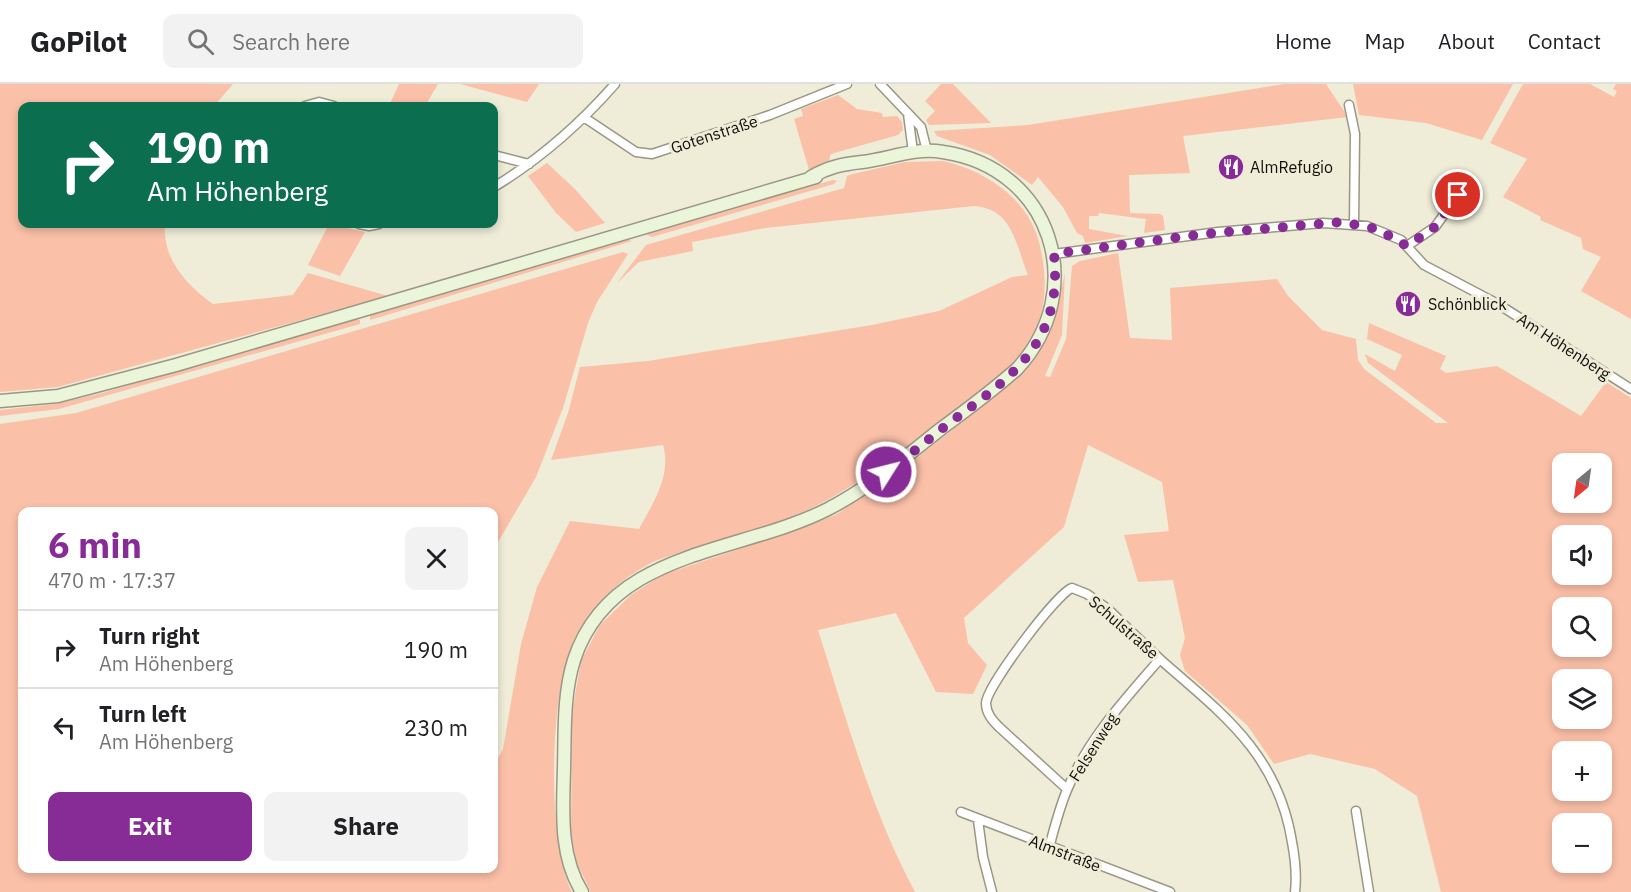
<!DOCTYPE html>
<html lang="en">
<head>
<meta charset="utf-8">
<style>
  :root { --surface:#fff; --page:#f2f2f2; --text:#202124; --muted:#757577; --line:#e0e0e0; --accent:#872b97 }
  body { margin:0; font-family:"IBM Plex Sans",sans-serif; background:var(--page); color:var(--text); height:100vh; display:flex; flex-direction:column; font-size:22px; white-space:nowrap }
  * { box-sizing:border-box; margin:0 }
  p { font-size:20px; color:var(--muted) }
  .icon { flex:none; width:33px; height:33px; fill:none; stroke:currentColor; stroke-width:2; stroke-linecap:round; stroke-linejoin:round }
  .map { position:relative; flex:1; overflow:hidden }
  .sheet { position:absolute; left:18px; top:423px; width:480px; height:366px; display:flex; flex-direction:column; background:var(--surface); border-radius:12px; box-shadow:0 3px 9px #0003 }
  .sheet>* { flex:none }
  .banner { position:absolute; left:18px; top:18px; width:480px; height:126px; border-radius:12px; box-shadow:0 3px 9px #0003; background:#0b6e4f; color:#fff; overflow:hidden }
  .needle { width:39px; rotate:209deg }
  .fabs { position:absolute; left:1552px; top:369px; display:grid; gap:12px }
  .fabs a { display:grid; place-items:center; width:60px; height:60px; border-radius:12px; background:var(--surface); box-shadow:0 3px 9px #0003; font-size:30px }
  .pin { position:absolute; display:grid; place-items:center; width:51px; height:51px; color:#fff; margin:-26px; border:3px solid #fff; border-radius:50%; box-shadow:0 2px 6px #0007 }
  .me { position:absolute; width:66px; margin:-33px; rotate:54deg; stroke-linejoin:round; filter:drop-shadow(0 0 4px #0008) }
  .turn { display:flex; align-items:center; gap:21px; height:126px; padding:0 30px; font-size:27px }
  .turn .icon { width:78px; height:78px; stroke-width:2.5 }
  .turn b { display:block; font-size:42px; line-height:51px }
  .round { display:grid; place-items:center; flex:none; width:63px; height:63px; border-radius:12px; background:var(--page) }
  .overview { display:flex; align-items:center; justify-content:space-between; height:102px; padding:0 30px }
  h1 { font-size:36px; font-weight:800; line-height:45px; color:var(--accent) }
  .action { display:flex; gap:12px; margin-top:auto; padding:12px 30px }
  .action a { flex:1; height:69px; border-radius:12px; background:var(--accent); color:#fff; font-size:24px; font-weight:800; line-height:69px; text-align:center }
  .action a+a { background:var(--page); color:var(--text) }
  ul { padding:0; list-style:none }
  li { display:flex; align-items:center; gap:18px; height:78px; padding:0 30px; border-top:2px solid var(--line) }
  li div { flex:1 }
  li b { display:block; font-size:22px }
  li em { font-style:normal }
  header { display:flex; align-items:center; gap:36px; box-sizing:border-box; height:84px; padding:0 30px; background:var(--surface); border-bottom:2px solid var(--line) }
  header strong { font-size:28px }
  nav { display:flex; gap:33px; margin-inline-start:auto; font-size:21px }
  .search { width:420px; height:54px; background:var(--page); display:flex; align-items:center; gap:15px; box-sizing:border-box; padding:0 21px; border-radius:12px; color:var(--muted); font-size:22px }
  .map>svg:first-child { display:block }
  .green { fill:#fbc0a8; fill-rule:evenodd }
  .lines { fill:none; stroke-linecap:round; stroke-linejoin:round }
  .minor-casing { stroke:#9a9785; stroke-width:11 }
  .secondary-casing { stroke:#9a9785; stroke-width:15 }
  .minor { stroke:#fff; stroke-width:8 }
  .secondary { stroke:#ebf5da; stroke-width:12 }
  .route { stroke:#872b97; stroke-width:10; stroke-dasharray:0 18 }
  .labels { text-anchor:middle; stroke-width:6; stroke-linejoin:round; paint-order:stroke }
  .street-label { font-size:16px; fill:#12110b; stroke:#efecd8 }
  .poi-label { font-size:16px; fill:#12110b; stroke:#efecd8; text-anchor:start }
</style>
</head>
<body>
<header>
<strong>GoPilot</strong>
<div class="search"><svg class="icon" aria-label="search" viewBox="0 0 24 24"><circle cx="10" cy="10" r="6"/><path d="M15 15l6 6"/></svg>Search here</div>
<nav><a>Home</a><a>Map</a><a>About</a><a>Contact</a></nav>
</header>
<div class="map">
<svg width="1631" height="808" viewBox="0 0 1631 808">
  <rect width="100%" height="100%" fill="#efecd8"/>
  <!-- green -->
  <path class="green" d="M0,0H233L214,22H22V140H165C162,174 186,201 213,220L293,211L308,189L388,212L58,303L0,308Z
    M399,0H438L425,22H389Z
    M460,0H539L527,18Z
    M941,0H953L991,39L929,41L926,36L935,27L925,17Z
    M1284,0H1326L1348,33L1183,52L1190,89L1129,91L1130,129L1160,130L1163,132L1165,146L1144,149L1146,135L1099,129L1098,132H1089V145L1128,152L1085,159L1083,152L1077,149L1063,123L1038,93L1032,101L990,71L937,52L934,47L1028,41Z
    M1353,0H1513L1482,56L1426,39L1359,31Z
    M1523,0H1590L1614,13L1617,7L1613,5L1616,0H1631V235L1581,207L1601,173L1583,165L1581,154L1540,136L1541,133L1503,113L1527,75L1490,59Z
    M838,11L857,25L882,29L883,33L897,32L902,38L903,46L898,51L834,69L830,71L829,79L809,86L794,35L803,32L801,25Z
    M943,77C987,87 1030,116 1040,162C1049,201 1046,237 1022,270C1011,284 994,295 981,306C929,348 862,402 801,429C754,450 702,459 655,477C621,494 594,519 576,552C549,601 546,758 572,808H0V340L76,329L623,168L628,170L597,218L588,239L563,324L536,393L494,465V428H22V784H494V674L497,676L503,665L521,560L537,503L570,437L639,445C653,419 672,391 663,361L551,376L568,329L580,283L648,277L872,241L939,227L1012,193L1028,191C1015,159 1013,125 974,122L765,144L692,158L693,167L639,178L617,199L646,161L844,104L847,92L853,90L905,78Z
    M547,79L575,105L605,139L576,148L556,129L528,92Z
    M833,96L837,97L834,100L652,153L647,151L650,147Z
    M329,140L365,148L340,192L308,181Z
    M625,155L632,157L370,236V231Z
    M1118,169L1130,254L1172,256L1170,204L1277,195L1288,212L1322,246L1356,255L1358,276L1364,285L1436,339H1448L1368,279L1365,270L1395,287L1402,271L1367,255L1369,239L1446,272L1440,285L1446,289L1497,282L1581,332L1606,298L1631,314V808H1441L1417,712L1375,685L1310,670L1274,680L1247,641L1185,587L1180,571L1185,554L1173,496L1138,498L1124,451L1169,447L1162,398L1088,361L1064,443L964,534L968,559L987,581L973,610L936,608L896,529L818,546C846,634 871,726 915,808H591L576,778L571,748L572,629L581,577L600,541L631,511L662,491L808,442L837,430L909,380L999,309L1034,276L1051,246L1065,189L1062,251L1045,292L1050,293L1066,255L1072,182L1080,177ZM1563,380H1602V418H1563ZM1563,452H1602V490H1563ZM1563,524H1602V562H1563ZM1563,596H1602V634H1563ZM1563,668H1602V706H1563ZM1563,740H1602V778H1563Z
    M355,235L360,236V240L59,325L0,332V326L55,320L102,309Z"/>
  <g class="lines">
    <!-- minor casing -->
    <g class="minor-casing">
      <path id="minor" d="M880,0L921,43L927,67
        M1349,21L1355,50L1354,139
        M305,22L319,18L334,22
        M908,30L913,68
        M585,34L636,68L652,70L770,31L847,0
        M494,71L529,80
        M494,103C540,75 580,40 615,0
        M359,140L369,142L379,140
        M1407,162L1435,143L1458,111
        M1054,170L1218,148L1323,139L1367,142L1401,156L1424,181L1498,220L1631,305
        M1067,705L999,643C992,636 986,629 986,619C987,602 1057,509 1072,504L1087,510L1109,526C1126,543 1144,560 1162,577C1224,631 1278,671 1292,758C1295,774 1297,791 1295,808
        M1356,727L1369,808
        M961,728L1170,808
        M978,736L983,773L992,808
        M1049,764C1054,745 1059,725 1067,706C1087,656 1125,615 1160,575"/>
    </g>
    <!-- secondary casing -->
    <g class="secondary-casing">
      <path id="secondary" d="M0,317L58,312L176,281L816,93
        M582,808C559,771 563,726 564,684C565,649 563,611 574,576C610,465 740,470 828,425C869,404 905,373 942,344C968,325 993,306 1017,285C1090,206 1052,84 943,68C915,63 889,75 862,78C843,80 828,83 811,93"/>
    </g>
    <!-- minor -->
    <use href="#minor" class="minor"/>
    <!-- secondary -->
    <use href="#secondary" class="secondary"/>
  </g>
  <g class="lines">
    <!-- route -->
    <path class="route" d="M886,388C909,372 930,354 952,337C1015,291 1063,256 1054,170L1204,150L1342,138L1377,145L1407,162L1435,143L1458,111"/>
  </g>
  <!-- icons -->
  <defs>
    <g id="restaurant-disc" transform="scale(1.35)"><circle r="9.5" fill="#872b97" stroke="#efecd8"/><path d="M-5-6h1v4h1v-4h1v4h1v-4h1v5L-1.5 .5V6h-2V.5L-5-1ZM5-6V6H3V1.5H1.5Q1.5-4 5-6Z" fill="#fff"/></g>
  </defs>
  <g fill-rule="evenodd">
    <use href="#restaurant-disc" x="1231" y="83"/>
    <use href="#restaurant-disc" x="1408" y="220"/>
  </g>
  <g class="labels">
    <!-- street labels -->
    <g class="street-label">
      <text transform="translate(714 50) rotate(-18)" y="6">Gotenstraße</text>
      <text transform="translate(1564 262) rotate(33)" y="6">Am Höhenberg</text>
      <text transform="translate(1124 543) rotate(41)" y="6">Schulstraße</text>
      <text transform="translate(1093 663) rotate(-58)" y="6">Felsenweg</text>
      <text transform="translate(1065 769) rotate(21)" y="6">Almstraße</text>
    </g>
    <!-- poi labels -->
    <g class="poi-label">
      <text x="1250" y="89">AlmRefugio</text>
      <text x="1428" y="226">Schönblick</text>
    </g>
  </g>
</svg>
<div class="fabs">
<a><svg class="needle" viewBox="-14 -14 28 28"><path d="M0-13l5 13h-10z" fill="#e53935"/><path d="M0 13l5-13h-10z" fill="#757577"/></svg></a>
<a><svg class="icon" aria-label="sound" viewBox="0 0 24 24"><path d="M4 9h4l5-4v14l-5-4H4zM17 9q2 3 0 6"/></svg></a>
<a><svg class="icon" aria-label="search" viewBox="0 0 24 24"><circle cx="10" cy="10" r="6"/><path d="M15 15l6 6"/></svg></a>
<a><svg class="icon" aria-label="layers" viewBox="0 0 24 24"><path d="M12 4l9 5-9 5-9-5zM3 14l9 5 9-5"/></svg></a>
<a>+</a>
<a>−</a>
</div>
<div class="pin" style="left:1458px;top:111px;background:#d93025"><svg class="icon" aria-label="arrive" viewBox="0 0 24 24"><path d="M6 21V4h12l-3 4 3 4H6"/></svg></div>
<svg class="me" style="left:886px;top:388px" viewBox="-20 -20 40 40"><circle r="17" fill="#872b97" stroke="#fff" stroke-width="3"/><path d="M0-11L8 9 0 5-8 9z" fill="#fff"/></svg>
<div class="banner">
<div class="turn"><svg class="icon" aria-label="right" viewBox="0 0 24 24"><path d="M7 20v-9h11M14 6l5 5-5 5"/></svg><div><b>190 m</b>Am Höhenberg</div></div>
</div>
<section class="sheet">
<div class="overview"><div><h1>6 min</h1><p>470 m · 17:37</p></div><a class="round"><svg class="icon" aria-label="close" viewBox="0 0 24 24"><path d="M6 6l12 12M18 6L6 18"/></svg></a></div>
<ul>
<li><svg class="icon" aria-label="right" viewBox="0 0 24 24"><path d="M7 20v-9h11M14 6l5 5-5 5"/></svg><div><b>Turn right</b><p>Am Höhenberg</p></div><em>190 m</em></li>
<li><svg class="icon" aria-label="left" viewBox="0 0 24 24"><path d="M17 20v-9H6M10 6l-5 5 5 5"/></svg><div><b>Turn left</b><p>Am Höhenberg</p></div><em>230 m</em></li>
</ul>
<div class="action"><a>Exit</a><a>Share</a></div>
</section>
</div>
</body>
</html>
